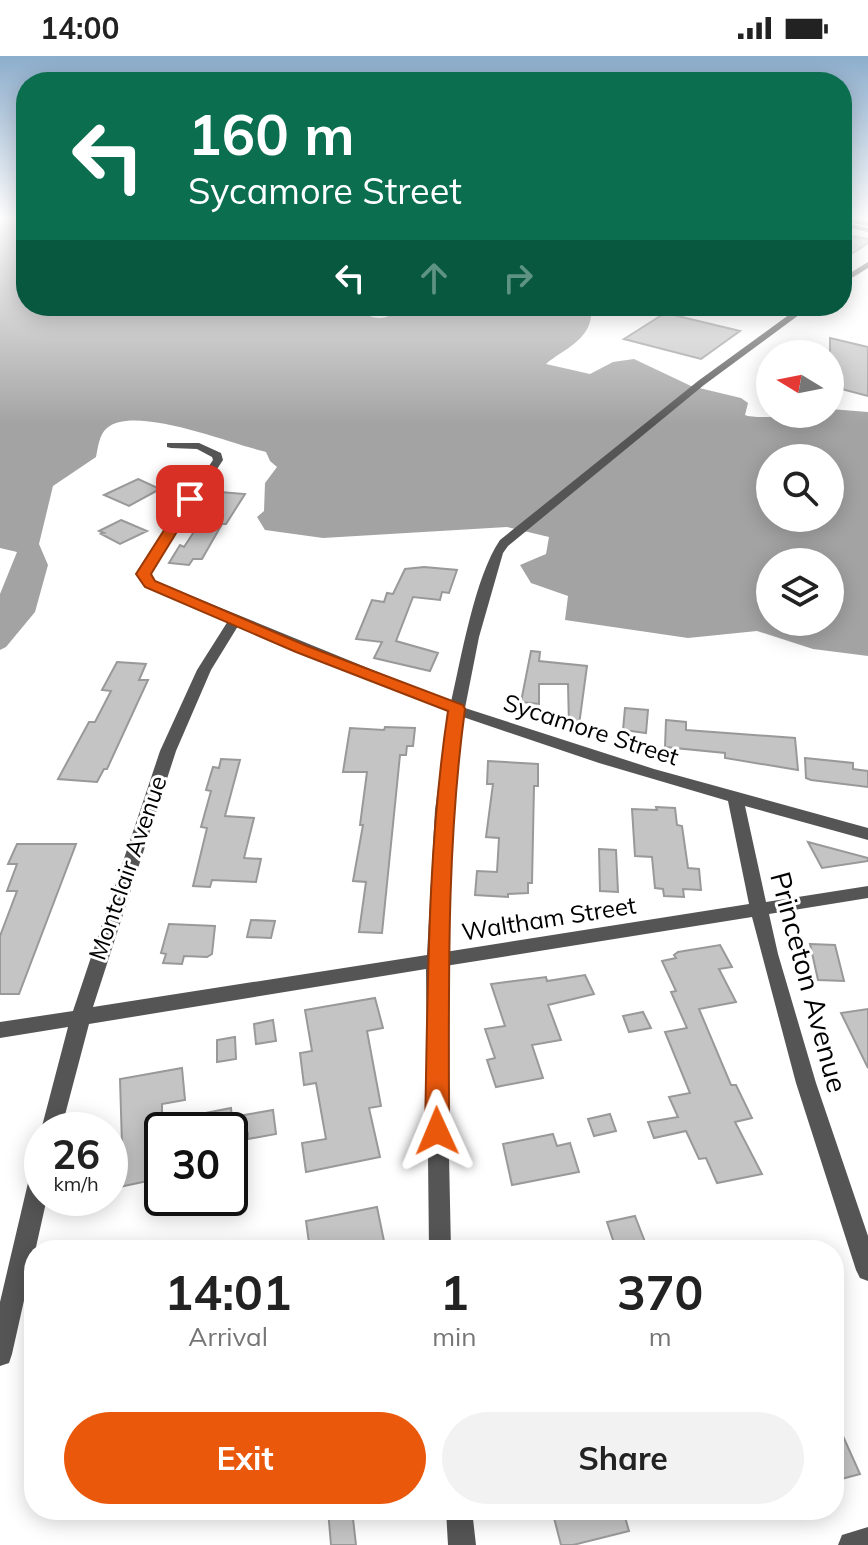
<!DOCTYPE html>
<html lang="en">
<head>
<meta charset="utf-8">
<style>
  :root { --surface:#fff; --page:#f2f2f2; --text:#222; --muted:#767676; --accent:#ea580c }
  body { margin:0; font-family:Mulish,sans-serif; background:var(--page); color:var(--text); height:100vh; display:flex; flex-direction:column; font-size:30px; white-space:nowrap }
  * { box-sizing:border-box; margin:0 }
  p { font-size:26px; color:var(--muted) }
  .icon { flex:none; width:44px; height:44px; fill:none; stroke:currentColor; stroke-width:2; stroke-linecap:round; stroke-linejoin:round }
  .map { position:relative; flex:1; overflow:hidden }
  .side { position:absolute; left:24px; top:1184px; width:820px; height:280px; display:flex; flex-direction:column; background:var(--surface); border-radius:32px; box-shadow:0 4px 20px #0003 }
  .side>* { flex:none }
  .banner { position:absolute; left:16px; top:16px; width:836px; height:244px; border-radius:32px; box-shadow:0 4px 20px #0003; background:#0b6e4f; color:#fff; overflow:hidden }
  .needle { width:52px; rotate:280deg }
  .buttons { position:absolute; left:756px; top:284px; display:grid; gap:16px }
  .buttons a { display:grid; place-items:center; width:88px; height:88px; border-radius:50%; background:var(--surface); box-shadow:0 4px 20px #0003; font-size:40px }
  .speed { position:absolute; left:24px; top:1056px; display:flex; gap:16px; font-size:40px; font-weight:700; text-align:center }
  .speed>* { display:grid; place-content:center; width:104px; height:104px; border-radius:50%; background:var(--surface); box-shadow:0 4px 20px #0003; line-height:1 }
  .speed small { font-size:20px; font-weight:400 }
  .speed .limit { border:4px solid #111; border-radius:12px; background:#fff; color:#111 }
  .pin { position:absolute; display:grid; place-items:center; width:68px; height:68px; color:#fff; margin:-34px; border-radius:16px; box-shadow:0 4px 12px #0006 }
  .me { position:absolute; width:88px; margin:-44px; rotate:359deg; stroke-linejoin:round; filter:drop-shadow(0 0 6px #0008) }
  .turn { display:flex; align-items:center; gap:28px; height:168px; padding:0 40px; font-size:36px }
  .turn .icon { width:104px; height:104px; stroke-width:2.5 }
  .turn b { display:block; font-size:56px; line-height:68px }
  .lanes { display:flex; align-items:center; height:76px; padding:0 40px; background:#0003; justify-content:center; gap:40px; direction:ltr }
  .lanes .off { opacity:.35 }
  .eta { display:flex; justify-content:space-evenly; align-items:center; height:136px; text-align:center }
  .eta b { font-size:48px; font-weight:700; line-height:56px }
  .action { display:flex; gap:16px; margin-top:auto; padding:16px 40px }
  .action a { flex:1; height:92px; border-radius:48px; background:var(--accent); color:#fff; font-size:32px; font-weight:700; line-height:92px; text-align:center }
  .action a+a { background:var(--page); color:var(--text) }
  .status { display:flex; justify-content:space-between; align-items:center; height:56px; padding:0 40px; background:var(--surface); direction:ltr }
  .status svg { height:22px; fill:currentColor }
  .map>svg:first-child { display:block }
  .water { fill:#a3a3a3; fill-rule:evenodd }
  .building { fill:#c4c4c4; stroke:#999; stroke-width:2 }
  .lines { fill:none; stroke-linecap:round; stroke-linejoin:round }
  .service { fill:#555; fill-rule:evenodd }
  .minor { fill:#555; fill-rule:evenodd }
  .route { fill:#ea580c; stroke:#983908; stroke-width:2 }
  .labels { text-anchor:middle; stroke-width:6; stroke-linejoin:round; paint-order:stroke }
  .street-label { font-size:24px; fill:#000; stroke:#fff }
  .near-street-label { font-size:28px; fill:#000; stroke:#fff }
</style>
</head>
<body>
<div class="status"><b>14:00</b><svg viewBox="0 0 49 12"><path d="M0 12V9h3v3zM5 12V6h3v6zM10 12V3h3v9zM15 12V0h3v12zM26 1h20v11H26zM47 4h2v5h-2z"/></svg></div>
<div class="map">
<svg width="868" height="1489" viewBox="0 0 868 1489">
  <rect width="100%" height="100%" fill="#fff"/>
  <!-- water -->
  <path class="water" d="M0,161H26V250H350C365,257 378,269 393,257L378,250H584L591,252C594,283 565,292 546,308L590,318L613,306L634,303L691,330L741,342L748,347L745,359C755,364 813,358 830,358V353L868,356V600L813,593L757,575L688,582L565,564L568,540L531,527L520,509L546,498L549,481L507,471L323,482L265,474L257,461L264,455L265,427L277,411L270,405L266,396C232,388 134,348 107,372C99,379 98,391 96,401L53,430L39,488L48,509L35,556L6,591L0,594V538L17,496L0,492ZM770,402H830V462H770ZM770,506H830V566H770Z"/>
  <!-- building -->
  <path class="building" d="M842,178L868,183V187L842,204Z
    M665,257L740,275L701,303L624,283Z
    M830,282L868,291V340L830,330Z
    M138,423L160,433L129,450L104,439Z
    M220,436L245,438L226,468H222L202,503H193L189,509L169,507L180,489L184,491Z
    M121,464L147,475L120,488L101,478L104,477L99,475Z
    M424,511L457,514L449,537L442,536L440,544L413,541L396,585L438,597L430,615L374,602L382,586L356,583L372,544L384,546L387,537L393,538L405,513Z
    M531,595L540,596L539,605L587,610L579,669H569L568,628H539V648L521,646Z
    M117,606L146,608L139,624H148L107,713H104L97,726L58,723L89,666H95L111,635L102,634Z
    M625,652L648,654L646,677L623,674Z
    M666,664L686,666V674L795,682L798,714L725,702V697L665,691Z
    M385,671L415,672L413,690H407L406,699H400L382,877L359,876L366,826L353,825L363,769H360L367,716H343L350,672L384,674Z
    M805,702L853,707V713L868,715V731L811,724L806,722Z
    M221,703L240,704L225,760L254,762L244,802L261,803L256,826L212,824L210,831L193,830L207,772L201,771L211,735L206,734L213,711L219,712Z
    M488,705L538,708V730H534L532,827H528V837L508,838V841L475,839L477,815L497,816L499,782L486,781L493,728H487Z
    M656,751L675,752L677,769L682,770L688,812L699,813L701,834L683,833L684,841L664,840L663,833L655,832L652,801L635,800L632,753L657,754Z
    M808,786L868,802V805L822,812Z
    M17,788H76L19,938H0V880L17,835H7L17,808H8Z
    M599,793L616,794L618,836L600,835Z
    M251,864L275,865L271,882L247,881Z
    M169,868L215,870L212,898L207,901L184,900L182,908L163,907L166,898L161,897Z
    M810,888L835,889L844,925L818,924Z
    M720,889L732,911L719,913L736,946L699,953L731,1029H736L752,1062L735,1066L762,1118L717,1127L706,1102L699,1103L686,1075L654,1082L648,1066L678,1061L669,1041L690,1037L665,976L687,972L671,936L676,935L662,905L676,902L674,899L678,896Z
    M585,919L594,938L548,949L561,984L532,989L543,1022L496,1031L487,1004L495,1002L485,973L505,970L491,928L546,921L547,925Z
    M375,942L383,972L367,975L381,1050L369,1052L380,1101L306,1116L302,1087L326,1083L316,1027L304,1029L300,997L312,995L305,954Z
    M868,953V1012L841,957Z
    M643,956L651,972L629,976L623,960Z
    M273,964L276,985L256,988L254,968Z
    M235,981L236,1003L217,1006V984Z
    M182,1012L185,1044L162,1048V1122L110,1133V1090L122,1088L120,1023Z
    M231,1052L232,1061L273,1054L276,1078L248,1083V1077L230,1080V1074H201L200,1058Z
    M610,1058L616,1075L594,1080L588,1063Z
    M553,1078L557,1090L570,1087L579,1116L512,1129L503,1088Z
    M377,1151L385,1190L365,1194H310L306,1165Z
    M635,1160L645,1186L616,1193L607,1166Z
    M834,1360L860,1418L834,1425Z
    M328,1454H352L356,1489H331Z
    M552,1454H623L629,1475L573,1489H561Z"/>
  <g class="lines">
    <!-- service -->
    <path class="service" d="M842,161L868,166V170L842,165Z"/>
    <!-- minor -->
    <path class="minor" d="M842,166L868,172V176L842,170Z
      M868,206V212L842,228V222Z
      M801,250H811L704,329L508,490L503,497L479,581L465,652L654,713L868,772V784L745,750L766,846L868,830V842L769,858L778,898L816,1027L868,1180V1225L860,1222L856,1214L796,1027L752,861L445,910L451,1194H429L426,913L89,968L61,1074H42V1077L41,1074L68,971L0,982V966L73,955L160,695L197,614L228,565L145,531L137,518L213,404L212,401L197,393L171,392L167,391V387H199L221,397L223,404L156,505L149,518L155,525L451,646C461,603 475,520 500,484L698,325ZM238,570L449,656L435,754L427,899L93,951L176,695L211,614ZM463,661L599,707L728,745L749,848L445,896L451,754Z
      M42,1104V1142H47L12,1298L9,1307L0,1310V1246L31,1114L34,1107Z
      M446,1454H472L476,1489H448Z
      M868,1471V1489H838L842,1479Z"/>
  </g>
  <!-- sky -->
  <linearGradient id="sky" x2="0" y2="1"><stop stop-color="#8cadcc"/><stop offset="0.44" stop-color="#fff"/><stop offset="1" stop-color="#fff" stop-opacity="0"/></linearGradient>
  <rect width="868" height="369" fill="url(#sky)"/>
  <!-- route -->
  <path class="route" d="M190,439L197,443L151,518L155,525L307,590L463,649L465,653C446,793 449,933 449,1075L446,1082L437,1085L429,1082L425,1075C428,934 427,794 448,655L296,596L145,531L136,518L184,443Z"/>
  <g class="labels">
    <!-- street labels -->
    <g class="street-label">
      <text transform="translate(591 674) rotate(18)" y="8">Sycamore Street</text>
      <text transform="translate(128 812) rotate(-71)" y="8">Montclair Avenue</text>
      <text transform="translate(549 863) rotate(-9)" y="8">Waltham Street</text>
    </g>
    <!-- near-street labels -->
    <g class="near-street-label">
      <text transform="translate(809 926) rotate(75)" y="10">Princeton Avenue</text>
    </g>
  </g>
</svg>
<div class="buttons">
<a><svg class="needle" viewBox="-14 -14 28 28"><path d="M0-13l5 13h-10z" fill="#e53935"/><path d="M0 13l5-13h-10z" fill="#767676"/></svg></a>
<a><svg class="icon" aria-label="search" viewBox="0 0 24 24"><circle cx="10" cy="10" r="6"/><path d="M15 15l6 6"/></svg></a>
<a><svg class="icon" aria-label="layers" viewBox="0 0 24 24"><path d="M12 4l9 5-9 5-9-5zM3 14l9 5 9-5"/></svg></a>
</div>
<div class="speed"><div>26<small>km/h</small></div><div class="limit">30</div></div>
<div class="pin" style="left:190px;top:443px;background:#d93025"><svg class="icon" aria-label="arrive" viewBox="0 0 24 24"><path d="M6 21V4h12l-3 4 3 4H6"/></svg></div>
<svg class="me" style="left:437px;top:1075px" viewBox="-20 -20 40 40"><path d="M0-17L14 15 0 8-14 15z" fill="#ea580c" stroke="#fff" stroke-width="4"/></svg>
<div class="banner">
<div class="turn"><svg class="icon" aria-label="left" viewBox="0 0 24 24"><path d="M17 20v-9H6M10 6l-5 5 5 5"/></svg><div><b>160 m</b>Sycamore Street</div></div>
<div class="lanes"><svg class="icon" aria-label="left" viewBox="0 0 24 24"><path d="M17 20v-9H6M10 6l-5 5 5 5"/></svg><svg class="icon off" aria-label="ahead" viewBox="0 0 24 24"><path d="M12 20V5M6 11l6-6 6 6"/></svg><svg class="icon off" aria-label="right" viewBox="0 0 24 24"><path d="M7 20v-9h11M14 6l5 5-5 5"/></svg></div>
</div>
<section class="side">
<div class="eta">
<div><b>14:01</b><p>Arrival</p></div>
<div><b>1</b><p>min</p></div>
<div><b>370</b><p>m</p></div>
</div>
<div class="action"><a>Exit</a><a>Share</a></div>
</section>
</div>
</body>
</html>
